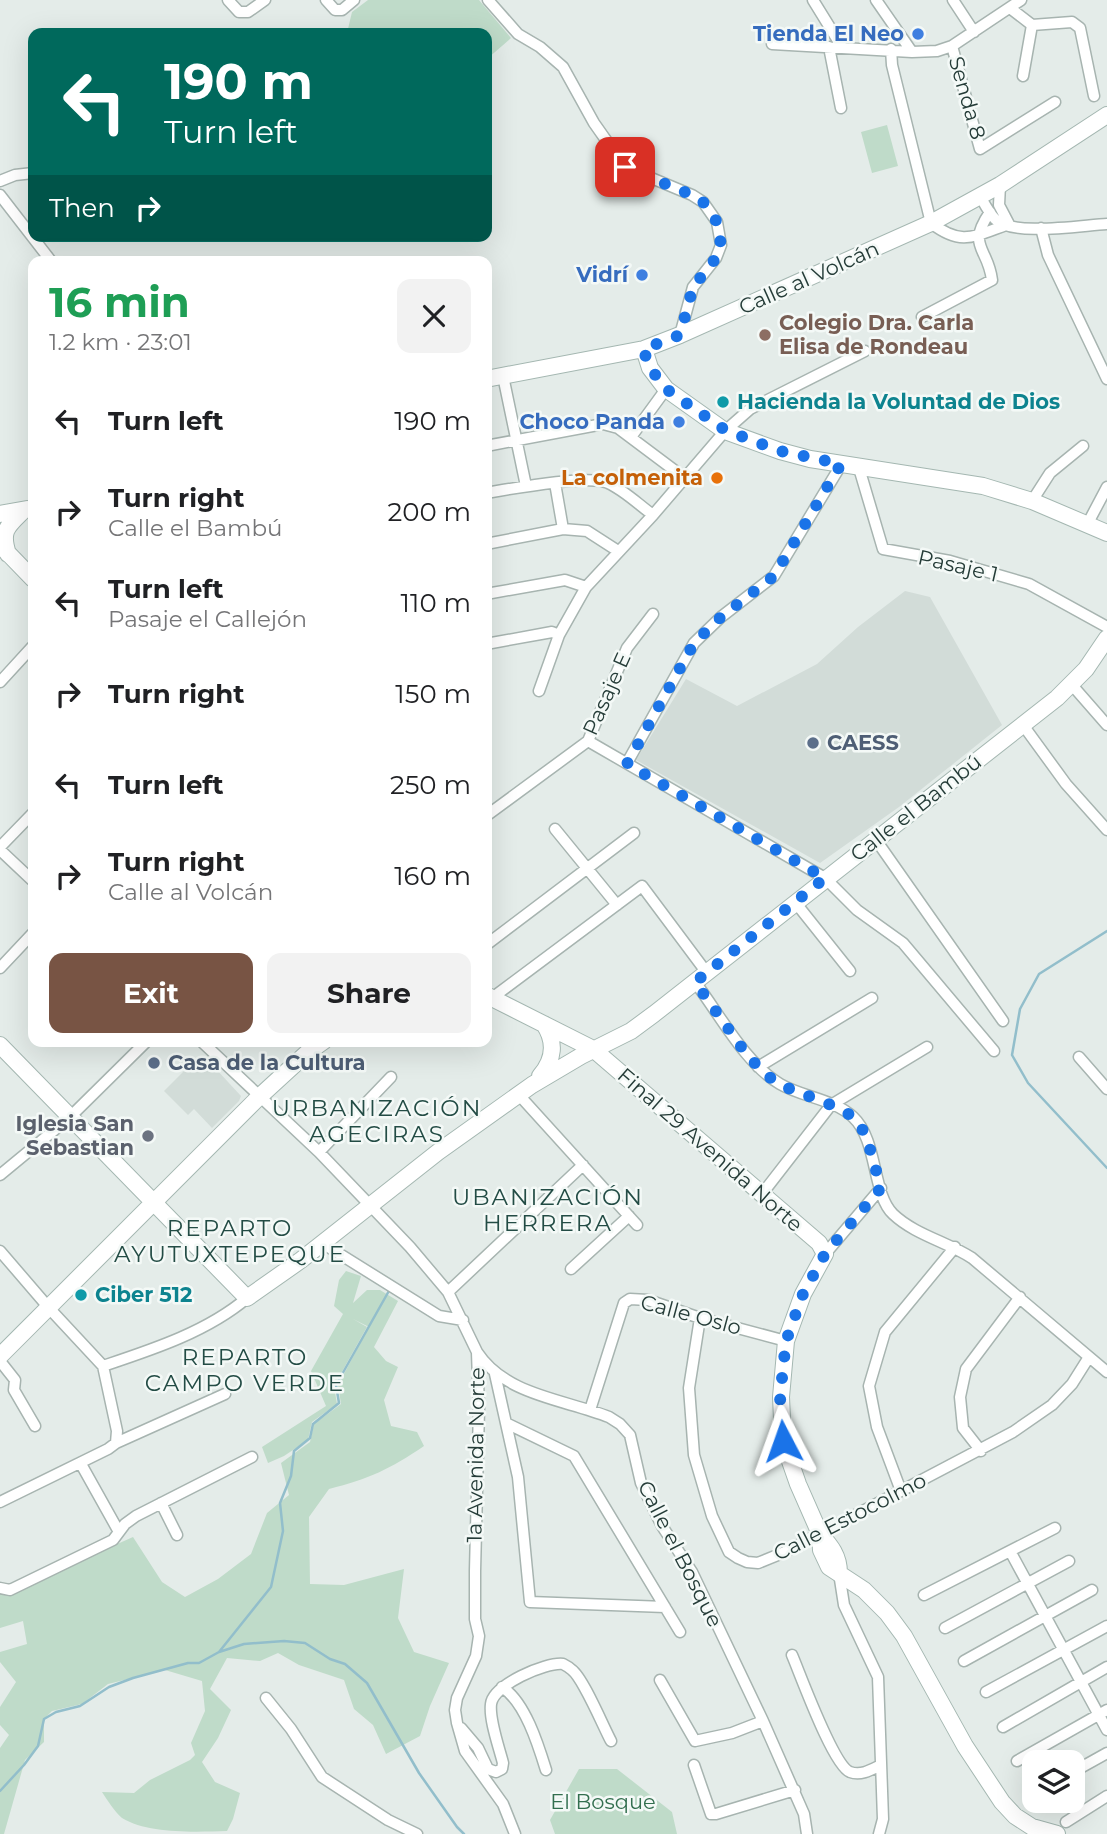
<!DOCTYPE html>
<html lang="en">
<head>
<meta charset="utf-8">
<style>
  :root { --surface:#fff; --page:#f2f2f2; --text:#202124; --muted:#757577; --accent:#785444 }
  body { margin:0; font-family:Montserrat,sans-serif; background:var(--page); color:var(--text); height:100vh; display:flex; flex-direction:column; font-size:26px; white-space:nowrap }
  * { box-sizing:border-box; margin:0 }
  p { font-size:23px; color:var(--muted) }
  .icon { flex:none; width:38px; height:38px; fill:none; stroke:currentColor; stroke-width:2; stroke-linecap:round; stroke-linejoin:round }
  .map { position:relative; flex:1; overflow:hidden }
  .panel { position:absolute; left:28px; top:256px; width:464px; height:791px; display:flex; flex-direction:column; background:var(--surface); border-radius:14px; box-shadow:0 7px 28px #0002 }
  .panel>* { flex:none }
  .hud { position:absolute; left:28px; top:28px; width:464px; height:214px; border-radius:14px; box-shadow:0 7px 28px #0002; background:#00695c; color:#fff; overflow:hidden }
  .tools { position:absolute; left:1022px; top:1750px; display:grid; gap:14px }
  .tools a { display:grid; place-items:center; width:63px; height:63px; border-radius:14px; background:var(--surface); box-shadow:0 7px 28px #0002; font-size:35px }
  .pin { position:absolute; display:grid; place-items:center; width:60px; height:60px; color:#fff; margin:-30px; border-radius:14px; box-shadow:0 4px 10px #0006 }
  .me { position:absolute; width:77px; margin:-38px; rotate:356deg; stroke-linejoin:round; filter:drop-shadow(0 0 5px #0008) }
  .turn { display:flex; align-items:center; gap:24px; height:147px; padding:0 21px; font-size:32px }
  .turn .icon { width:91px; height:91px; stroke-width:2.5 }
  .turn b { display:block; font-size:49px; line-height:60px }
  .then { display:flex; align-items:center; height:66px; padding:0 21px; background:#0003; gap:14px; font-size:26px }
  .round { display:grid; place-items:center; flex:none; width:74px; height:74px; border-radius:14px; background:var(--page) }
  .headline { display:flex; align-items:center; justify-content:space-between; height:119px; padding:0 21px }
  h1 { font-size:42px; font-weight:700; line-height:52px; color:#1e9e55 }
  .primary-button { display:flex; gap:14px; margin-top:auto; padding:14px 21px }
  .primary-button a { flex:1; height:80px; border-radius:14px; background:var(--accent); color:#fff; font-size:28px; font-weight:700; line-height:80px; text-align:center }
  .primary-button a+a { background:var(--page); color:var(--text) }
  ul { padding:0; list-style:none }
  li { display:flex; align-items:center; gap:21px; height:91px; padding:0 21px }
  li div { flex:1 }
  li b { display:block; font-size:26px }
  li em { font-style:normal }
  .map>svg:first-child { display:block }
  .built { fill:#d2dcd8 }
  .green { fill:#bfdbc9 }
  .lines { fill:none; stroke-linecap:round; stroke-linejoin:round }
  .stream { stroke:#92becb; stroke-width:2.5 }
  .street-casing { stroke:#a7b4b0; stroke-width:13 }
  .secondary-casing { stroke:#a4b7b1; stroke-width:18 }
  .street { stroke:#fff; stroke-width:10 }
  .secondary { stroke:#fff; stroke-width:16 }
  .route { stroke:#1a73e8; stroke-width:12; stroke-dasharray:0 21.6 }
  .shop-dot { fill:#3f7fe0; stroke:#f4f9f7; stroke-width:2.5 }
  .education-dot { fill:#8d6e63; stroke:#f4f9f7; stroke-width:2.5 }
  .culture-dot { fill:#0f9aa8; stroke:#f4f9f7; stroke-width:2.5 }
  .food-dot { fill:#e8710a; stroke:#f4f9f7; stroke-width:2.5 }
  .service-dot { fill:#5c6f8a; stroke:#f4f9f7; stroke-width:2.5 }
  .worship-dot { fill:#6b7280; stroke:#f4f9f7; stroke-width:2.5 }
  .labels { text-anchor:middle; stroke-width:5; stroke-linejoin:round; paint-order:stroke }
  .shop-label { font-size:21px; font-weight:bold; fill:#366cbe; stroke:#f4f9f7; text-anchor:end }
  .street-label { font-size:21px; fill:#253c38; stroke:#f4f9f7 }
  .education-label { font-size:21px; font-weight:bold; fill:#785e54; stroke:#f4f9f7; text-anchor:start }
  .culture-label { font-size:21px; font-weight:bold; fill:#0d838f; stroke:#f4f9f7; text-anchor:start }
  .food-label { font-size:21px; font-weight:bold; fill:#c56008; stroke:#f4f9f7; text-anchor:end }
  .service-label { font-size:21px; font-weight:bold; fill:#4e5e75; stroke:#f4f9f7; text-anchor:start }
  .worship-label { font-size:21px; font-weight:bold; fill:#5b616d; stroke:#f4f9f7; text-anchor:end }
  .park-label { font-size:21px; fill:#336f4f; stroke:#f4f9f7 }
  .neighbourhood-label { font-size:23px; letter-spacing:2px; fill:#234c45; stroke:#f4f9f7 }
</style>
</head>
<body>
<div class="map">
<svg width="1107" height="1834" viewBox="0 0 1107 1834">
  <rect width="100%" height="100%" fill="#e4ece9"/>
  <!-- built -->
  <path class="built" d="M905,591L930,597L1002,725L899,807L820,863L636,760L686,679L737,706L817,664L858,627Z
    M204,1056L241,1096L239,1101L212,1128L194,1109L188,1115L164,1091L186,1069L189,1070Z"/>
  <!-- green -->
  <path class="green" d="M368,0H479L511,38L487,59L486,33H347L352,12Z
    M887,125L898,166L872,173L861,132Z
    M346,1271L361,1276L353,1303L367,1290H380L398,1301L374,1347L386,1361L398,1367L384,1400L391,1426L417,1432L424,1446C390,1469 369,1479 329,1489L309,1517L310,1584L344,1585L404,1569L398,1618L414,1652L449,1663L430,1706L420,1736L386,1754L373,1725L354,1709L344,1680L299,1665L278,1653L260,1661L227,1658L210,1689L231,1710L218,1738L202,1762L215,1782L240,1793L233,1819L227,1831C194,1832 148,1834 122,1818C114,1811 108,1801 102,1792L134,1793L150,1780L190,1760L195,1755L191,1743L205,1711L202,1681L165,1670L108,1684L82,1704L52,1711L44,1719V1742L25,1760L4,1834H0V1748L9,1735L0,1725V1707L16,1682L0,1662V1652L27,1644L23,1621L0,1628V1590L68,1566L133,1537L162,1582L185,1597L218,1579L251,1554L267,1513L289,1495L281,1463L310,1442L314,1424L341,1404L338,1385L369,1327L353,1319L367,1327L334,1386L337,1404L312,1422L308,1440L284,1456L268,1463L262,1447L326,1406L311,1371L343,1314L334,1306L339,1280Z
    M579,1769H617L672,1812L677,1834H555L550,1820Z"/>
  <g class="lines">
    <!-- stream -->
    <path class="stream" d="M1107,931L1039,974L1020,1009L1012,1055L1028,1083L1107,1168
      M219,1652L271,1587L283,1531L280,1503L291,1476L294,1451L310,1438L313,1424L339,1403L336,1385L390,1289
      M0,1791L24,1765L38,1746L44,1719L56,1712L80,1706L109,1687L133,1678L188,1663H199L219,1652L244,1644L284,1641L305,1643L330,1659L345,1664L367,1683L419,1773L457,1827L464,1834"/>
    <!-- street casing -->
    <g class="street-casing">
      <path id="street" d="M228,0L239,12H248L265,0
        M326,0L335,10H342L354,0
        M488,0L518,34L540,47L563,67L594,123L625,167L692,195L703,202L717,222L721,245L716,258L693,287L680,335
        M813,0L842,47
        M876,0L912,52
        M953,0L974,32
        M1010,8L1032,25L1072,22L1080,28L1094,96
        M772,44L912,52L937,51L952,46L1021,0
        M952,46L980,149L1055,102
        M829,47L841,108
        M891,49L892,65L931,223C961,246 973,237 1006,225
        M1023,76L1032,25
        M0,181L15,175L33,173
        M1000,185L999,205L1010,226
        M0,195L51,261
        M980,196C984,203 989,213 995,219C1012,237 1083,225 1107,224
        M1041,228L1048,255L1107,379
        M922,317L992,280C988,247 966,247 990,212
        M503,376L526,486
        M631,437L666,389
        M486,446L603,424L618,428L686,479
        M859,468L883,549L950,561L1029,584L1107,627
        M555,483L563,529
        M486,493C510,489 589,474 608,483C624,490 639,505 653,515
        M1032,501L1050,473L1083,446
        M1088,523L1107,487
        M486,544L563,529L587,531L618,551
        M486,594L565,580L586,587
        M486,644L552,632L559,635
        M0,682L33,646
        M1072,685L1107,725
        M539,691L559,635L586,587L653,515L725,431L750,409L865,351
        M1023,725L1066,784L1107,830
        M588,741L825,878L857,910L903,943L994,1051
        M627,763L694,643L721,617L774,576L841,465
        M486,816L588,741L627,648L653,614
        M555,829L617,905
        M876,840L1003,1021
        M0,847L33,813
        M0,850L33,881
        M795,902L850,971
        M486,945L634,833
        M0,968L33,933
        M695,982C720,1015 745,1063 780,1084C802,1097 834,1099 853,1117C878,1140 872,1194 893,1214C915,1235 948,1242 972,1258L1107,1372
        M492,998L642,886L707,973
        M201,1041L319,1152L410,1247L448,1292L477,1352L479,1408L475,1571V1619L479,1636L476,1656L457,1698L455,1710L457,1723L465,1751L503,1804L515,1834
        M1079,1057L1107,1089
        M758,1067L872,998
        M519,1095L637,1225
        M319,1152L391,1077
        M0,1175L69,1118L147,1041
        M762,1194L831,1105L927,1047
        M322,1243L439,1316L463,1320
        M0,1251L49,1308L103,1366
        M825,1254L881,1188
        M571,1269L629,1216
        M448,1292L583,1165
        M700,1318L689,1388L694,1455L712,1516L729,1552L738,1558L747,1562L758,1563L785,1552L1013,1432L1052,1405L1072,1384L1089,1357
        M477,1352C506,1396 564,1399 609,1417L620,1424L630,1435L641,1483L662,1526L692,1572L763,1721L804,1814L807,1834
        M0,1361L15,1380L14,1390L35,1426
        M103,1366C151,1350 207,1332 247,1298
        M103,1366L117,1431L116,1443
        M495,1374L518,1477L530,1602L665,1607
        M590,1410L624,1303L630,1299L648,1300L700,1318L786,1341
        M508,1424L574,1456L680,1632
        M981,1451L963,1428L960,1397L966,1369L1020,1297
        M81,1464L119,1532
        M901,1491L877,1427L869,1386L885,1332L955,1247
        M0,1502L108,1449L116,1443L225,1394
        M161,1503L177,1535
        M1010,1551L1107,1730
        M839,1573L844,1605L878,1677L883,1819L879,1834
        M0,1588L10,1590L113,1540L125,1524L136,1516L252,1457
        M924,1595L1055,1528
        M945,1628L1069,1561
        M792,1655C801,1676 833,1765 850,1772C861,1776 871,1770 881,1765
        M964,1661L1092,1590
        M660,1680L695,1741L732,1733L763,1721
        M502,1687C525,1702 538,1744 546,1770
        M986,1692L1107,1626
        M266,1698L291,1729L322,1777L388,1820L417,1834
        M1003,1727L1107,1667
        M461,1728L478,1748L488,1769L496,1772L502,1769L503,1763C499,1747 489,1720 491,1704C493,1685 545,1662 563,1664C565,1665 570,1668 572,1670C583,1678 603,1726 611,1741
        M1017,1761L1107,1710
        M694,1765L711,1814H716L795,1790
        M1073,1772L1107,1753
        M1066,1822L1107,1796"/>
    </g>
    <!-- secondary casing -->
    <g class="secondary-casing">
      <path id="secondary" d="M644,349L650,368L666,389L725,431L780,451L810,459L983,486L1032,501L1107,533
        M486,379L644,349L680,335L931,223L1000,185L1107,115
        M0,514L27,509
        M2,547L33,579
        M8,554C0,530 8,526 24,510
        M486,995L593,1049L819,1243L825,1254L803,1294L786,1341L781,1397L783,1441L798,1484L820,1534L821,1550L829,1567L864,1590L887,1613L904,1636L965,1746L1002,1802L1015,1816L1032,1827L1057,1834
        M0,1045L247,1298L301,1260L438,1152L532,1085L581,1056L631,1031L654,1014L1057,698L1086,669L1107,638
        M540,1076C554,1060 556,1042 544,1024
        M0,1356L259,1097L307,1053L324,1041
        M820,1534C831,1546 839,1556 839,1573"/>
    </g>
    <!-- street -->
    <use href="#street" class="street"/>
    <!-- secondary -->
    <use href="#secondary" class="secondary"/>
  </g>
  <g class="lines">
    <!-- route -->
    <path class="route" d="M625,167L692,195L703,202L717,222L721,245L716,258L693,287L680,335L643,349L650,368L666,389L725,430L780,451L841,464L774,576L721,617L694,643L627,764L825,878L695,982L747,1055L766,1075L783,1086L831,1105L854,1117L866,1135L881,1188L825,1254L803,1294L786,1341L780,1397L783,1441"/>
  </g>
  <!-- markers -->
  <g class="shop-dot">
    <circle cx="918" cy="34" r="7"/>
    <circle cx="642" cy="275" r="7"/>
    <circle cx="679" cy="422" r="7"/>
  </g>
  <circle class="education-dot" cx="765" cy="335" r="7"/>
  <g class="culture-dot">
    <circle cx="723" cy="402" r="7"/>
    <circle cx="81" cy="1295" r="7"/>
  </g>
  <circle class="food-dot" cx="717" cy="478" r="7"/>
  <g class="service-dot">
    <circle cx="813" cy="743" r="7"/>
    <circle cx="154" cy="1063" r="7"/>
  </g>
  <circle class="worship-dot" cx="148" cy="1136" r="7"/>
  <g class="labels">
    <!-- shop labels -->
    <g class="shop-label">
      <text x="904" y="41">Tienda El Neo</text>
      <text x="628" y="282">Vidrí</text>
      <text x="665" y="429">Choco Panda</text>
    </g>
    <!-- street labels -->
    <g class="street-label">
      <text transform="translate(967 98) rotate(74)" y="7">Senda 8</text>
      <text transform="translate(809 278) rotate(-24)" y="7">Calle al Volcán</text>
      <text transform="translate(958 566) rotate(13)" y="7">Pasaje 1</text>
      <text transform="translate(607 694) rotate(-66)" y="7">Pasaje E</text>
      <text transform="translate(916 808) rotate(-38)" y="7">Calle el Bambú</text>
      <text transform="translate(710 1150) rotate(41)" y="7">Final 29 Avenida Norte</text>
      <text transform="translate(691 1315) rotate(15)" y="7">Calle Oslo</text>
      <text transform="translate(476 1455) rotate(-89)" y="7">1a Avenida Norte</text>
      <text transform="translate(850 1517) rotate(-27)" y="7">Calle Estocolmo</text>
      <text transform="translate(680 1554) rotate(63)" y="7">Calle el Bosque</text>
    </g>
    <!-- education labels -->
    <g class="education-label">
      <text x="779" y="330">Colegio Dra. Carla<tspan x="779" dy="24">Elisa de Rondeau</tspan></text>
    </g>
    <!-- culture labels -->
    <g class="culture-label">
      <text x="737" y="409">Hacienda la Voluntad de Dios</text>
      <text x="95" y="1302">Ciber 512</text>
    </g>
    <!-- food labels -->
    <g class="food-label">
      <text x="703" y="485">La colmenita</text>
    </g>
    <!-- service labels -->
    <g class="service-label">
      <text x="827" y="750">CAESS</text>
      <text x="168" y="1070">Casa de la Cultura</text>
    </g>
    <!-- worship labels -->
    <g class="worship-label">
      <text x="134" y="1131">Iglesia San<tspan x="134" dy="24">Sebastian</tspan></text>
    </g>
    <!-- park labels -->
    <g class="park-label">
      <text x="603" y="1809">El Bosque</text>
    </g>
    <!-- neighbourhood labels -->
    <g class="neighbourhood-label">
      <text x="377" y="1116">URBANIZACIÓN<tspan x="377" dy="26">AGECIRAS</tspan></text>
      <text x="548" y="1205">UBANIZACIÓN<tspan x="548" dy="26">HERRERA</tspan></text>
      <text x="230" y="1236">REPARTO<tspan x="230" dy="26">AYUTUXTEPEQUE</tspan></text>
      <text x="245" y="1365">REPARTO<tspan x="245" dy="26">CAMPO VERDE</tspan></text>
    </g>
  </g>
</svg>
<div class="tools">
<a><svg class="icon" aria-label="layers" viewBox="0 0 24 24"><path d="M12 4l9 5-9 5-9-5zM3 14l9 5 9-5"/></svg></a>
</div>
<div class="pin" style="left:625px;top:167px;background:#d93025"><svg class="icon" aria-label="arrive" viewBox="0 0 24 24"><path d="M6 21V4h12l-3 4 3 4H6"/></svg></div>
<svg class="me" style="left:783px;top:1441px" viewBox="-20 -20 40 40"><path d="M0-17L14 15 0 8-14 15z" fill="#1a73e8" stroke="#fff" stroke-width="4"/></svg>
<div class="hud">
<div class="turn"><svg class="icon" aria-label="left" viewBox="0 0 24 24"><path d="M17 20v-9H6M10 6l-5 5 5 5"/></svg><div><b>190 m</b>Turn left</div></div>
<div class="then">Then<svg class="icon" aria-label="right" viewBox="0 0 24 24"><path d="M7 20v-9h11M14 6l5 5-5 5"/></svg></div>
</div>
<section class="panel">
<div class="headline"><div><h1>16 min</h1><p>1.2 km · 23:01</p></div><a class="round"><svg class="icon" aria-label="close" viewBox="0 0 24 24"><path d="M6 6l12 12M18 6L6 18"/></svg></a></div>
<ul>
<li><svg class="icon" aria-label="left" viewBox="0 0 24 24"><path d="M17 20v-9H6M10 6l-5 5 5 5"/></svg><div><b>Turn left</b></div><em>190 m</em></li>
<li><svg class="icon" aria-label="right" viewBox="0 0 24 24"><path d="M7 20v-9h11M14 6l5 5-5 5"/></svg><div><b>Turn right</b><p>Calle el Bambú</p></div><em>200 m</em></li>
<li><svg class="icon" aria-label="left" viewBox="0 0 24 24"><path d="M17 20v-9H6M10 6l-5 5 5 5"/></svg><div><b>Turn left</b><p>Pasaje el Callejón</p></div><em>110 m</em></li>
<li><svg class="icon" aria-label="right" viewBox="0 0 24 24"><path d="M7 20v-9h11M14 6l5 5-5 5"/></svg><div><b>Turn right</b></div><em>150 m</em></li>
<li><svg class="icon" aria-label="left" viewBox="0 0 24 24"><path d="M17 20v-9H6M10 6l-5 5 5 5"/></svg><div><b>Turn left</b></div><em>250 m</em></li>
<li><svg class="icon" aria-label="right" viewBox="0 0 24 24"><path d="M7 20v-9h11M14 6l5 5-5 5"/></svg><div><b>Turn right</b><p>Calle al Volcán</p></div><em>160 m</em></li>
</ul>
<div class="primary-button"><a>Exit</a><a>Share</a></div>
</section>
</div>
</body>
</html>
